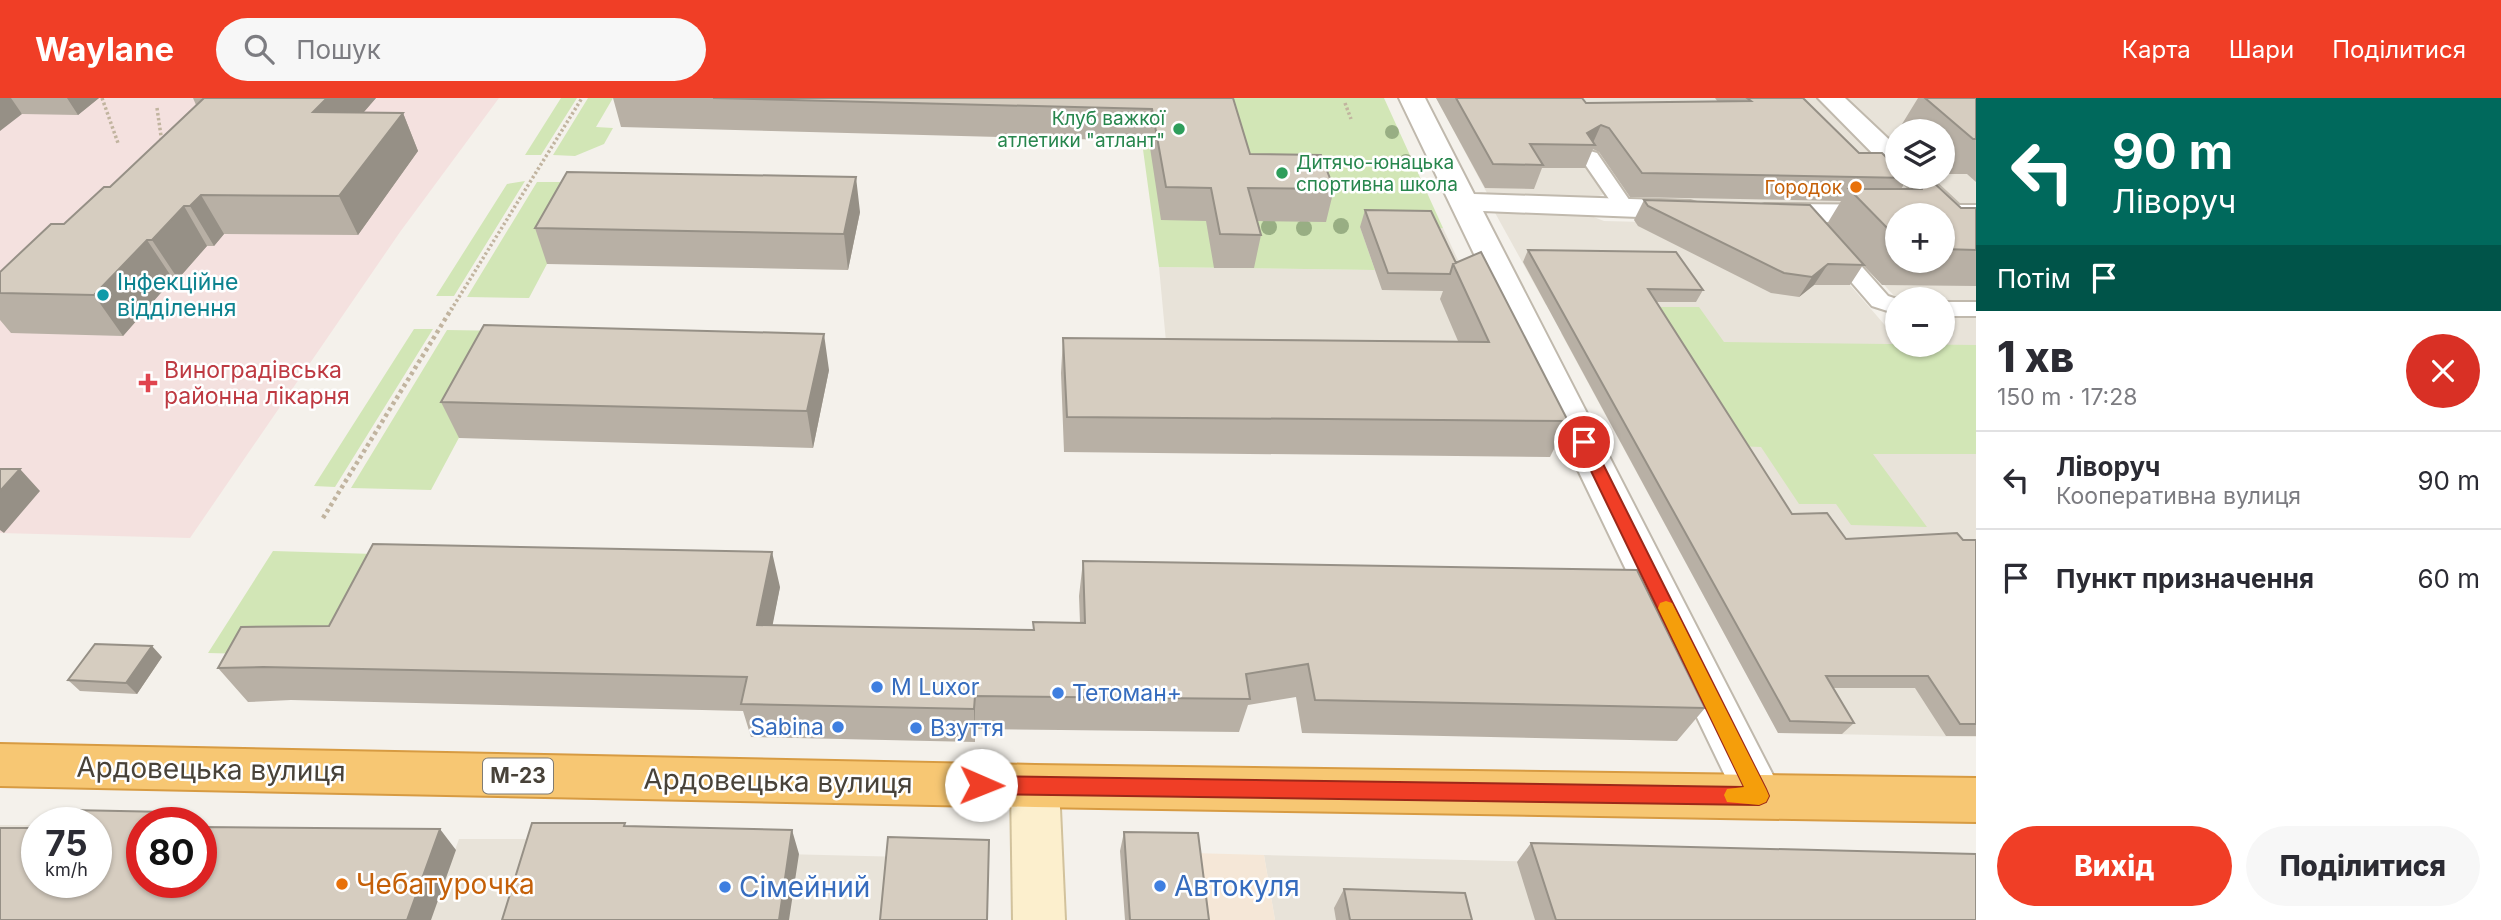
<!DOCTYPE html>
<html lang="uk">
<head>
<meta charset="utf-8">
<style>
  :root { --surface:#fff; --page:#f7f7f7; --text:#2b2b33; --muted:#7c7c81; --line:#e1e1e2; --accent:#f03e26 }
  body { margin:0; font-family:Inter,sans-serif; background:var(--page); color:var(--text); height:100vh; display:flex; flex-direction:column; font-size:26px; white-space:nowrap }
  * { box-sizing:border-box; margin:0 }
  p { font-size:23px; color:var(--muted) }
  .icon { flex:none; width:38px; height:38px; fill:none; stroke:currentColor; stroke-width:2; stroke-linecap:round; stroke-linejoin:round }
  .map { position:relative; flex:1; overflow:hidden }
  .sheet { display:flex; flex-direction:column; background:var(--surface); width:525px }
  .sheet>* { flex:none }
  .hud { background:#00695c; color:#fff; overflow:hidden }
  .buttons { position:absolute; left:1885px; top:21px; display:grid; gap:14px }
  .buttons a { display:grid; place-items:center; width:70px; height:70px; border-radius:50%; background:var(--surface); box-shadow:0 2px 5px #0004; font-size:35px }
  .speed { position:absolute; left:21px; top:709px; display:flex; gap:14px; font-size:35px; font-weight:700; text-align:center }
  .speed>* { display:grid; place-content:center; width:91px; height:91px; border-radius:50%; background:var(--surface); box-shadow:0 2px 5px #0004; line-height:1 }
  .speed small { font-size:18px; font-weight:400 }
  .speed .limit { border:10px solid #d22; background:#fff; color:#111 }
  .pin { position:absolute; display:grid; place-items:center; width:60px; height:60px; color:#fff; margin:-30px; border:4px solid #fff; border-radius:50%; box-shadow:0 2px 7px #0007 }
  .me { position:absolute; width:77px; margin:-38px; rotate:91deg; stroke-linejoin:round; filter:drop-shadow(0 0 5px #0008) }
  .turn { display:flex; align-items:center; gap:24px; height:147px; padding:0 21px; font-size:32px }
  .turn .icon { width:91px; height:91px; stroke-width:2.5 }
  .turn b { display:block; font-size:49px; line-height:60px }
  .then { display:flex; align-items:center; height:66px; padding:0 21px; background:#0003; gap:14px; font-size:26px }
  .round { display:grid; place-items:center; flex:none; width:74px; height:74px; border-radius:37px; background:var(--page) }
  .head { display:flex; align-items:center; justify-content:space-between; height:119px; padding:0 21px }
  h1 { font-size:42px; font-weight:800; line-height:52px }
  .cta { display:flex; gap:14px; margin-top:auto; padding:14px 21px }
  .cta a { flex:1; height:80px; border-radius:42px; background:var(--accent); color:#fff; font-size:28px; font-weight:800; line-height:80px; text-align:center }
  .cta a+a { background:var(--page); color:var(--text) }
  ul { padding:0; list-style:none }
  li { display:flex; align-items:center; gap:21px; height:98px; padding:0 21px; border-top:2px solid var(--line) }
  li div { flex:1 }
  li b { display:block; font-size:26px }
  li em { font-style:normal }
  header { display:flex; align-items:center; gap:42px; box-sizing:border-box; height:98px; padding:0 35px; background:var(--accent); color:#fff }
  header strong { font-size:33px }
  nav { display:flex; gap:38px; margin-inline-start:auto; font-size:24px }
  .search { width:490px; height:63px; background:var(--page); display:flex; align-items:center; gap:18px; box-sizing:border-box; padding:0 24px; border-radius:38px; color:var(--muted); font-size:26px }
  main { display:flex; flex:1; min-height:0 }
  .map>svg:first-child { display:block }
  .residential { fill:#e8e3d9; fill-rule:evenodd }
  .commercial { fill:#f5e7d7 }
  .medical { fill:#f4e1df }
  .green { fill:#d2e6b6 }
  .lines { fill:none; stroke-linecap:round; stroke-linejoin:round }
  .lane-casing { stroke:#c0b9ad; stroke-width:4 }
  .street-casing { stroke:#c0b9ad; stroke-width:4 }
  .secondary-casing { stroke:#d2c29c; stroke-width:4 }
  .highway-casing { stroke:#d79b42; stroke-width:4 }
  .path-far1 { stroke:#c1b49f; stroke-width:3.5; stroke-dasharray:2.5 2.5; stroke-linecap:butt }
  .path { stroke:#c1b49f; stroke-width:4.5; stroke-dasharray:3.5 3.5; stroke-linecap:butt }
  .lane { fill:#fff; fill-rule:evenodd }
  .street { fill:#fff; fill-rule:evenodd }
  .secondary { fill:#fcefcd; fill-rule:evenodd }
  .highway { fill:#f7c773; fill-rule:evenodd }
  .tree { fill:#98ae83 }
  .wall { fill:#b8b0a5; fill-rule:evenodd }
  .shaded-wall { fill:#969086 }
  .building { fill:#d6cdc0; stroke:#969086; stroke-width:2 }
  .route { fill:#f03e26; stroke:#9c2819; stroke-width:2 }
  .slow { fill:#f59e0b }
  .leisure-dot { fill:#2e9e5b; stroke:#fff; stroke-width:2.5 }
  .food-dot { fill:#e8710a; stroke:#fff; stroke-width:2.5 }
  .culture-dot { fill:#0f9aa8; stroke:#fff; stroke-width:2.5 }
  .health-dot { fill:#e0444e; stroke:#fff; stroke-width:2.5 }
  .shop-dot { fill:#3f7fe0; stroke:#fff; stroke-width:2.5 }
  .labels { text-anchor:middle; stroke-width:5; stroke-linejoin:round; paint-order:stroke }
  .far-leisure-label { font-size:19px; fill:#27864d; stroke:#fff; text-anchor:end }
  .far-food-label { font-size:19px; fill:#c56008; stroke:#fff; text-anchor:end }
  .shield { fill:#fff; stroke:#7f7b74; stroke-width:2 }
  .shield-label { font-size:21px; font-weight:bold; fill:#484239 }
  .culture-label { font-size:23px; fill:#0d838f; stroke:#fff; text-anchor:start }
  .health-label { font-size:23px; fill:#be3a42; stroke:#fff; text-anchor:start }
  .shop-label { font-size:23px; fill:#366cbe; stroke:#fff; text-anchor:start }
  .near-street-label { font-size:28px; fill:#484239; stroke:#fff }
  .near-food-label { font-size:28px; fill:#c56008; stroke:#fff; text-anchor:start }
  .near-shop-label { font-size:28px; fill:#366cbe; stroke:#fff; text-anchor:start }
</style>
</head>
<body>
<header>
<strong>Waylane</strong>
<div class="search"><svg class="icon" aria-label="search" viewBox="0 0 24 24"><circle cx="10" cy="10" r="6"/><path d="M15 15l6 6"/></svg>Пошук</div>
<nav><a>Карта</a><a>Шари</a><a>Поділитися</a></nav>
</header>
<main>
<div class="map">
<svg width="1976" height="822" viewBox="0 0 1976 822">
  <rect width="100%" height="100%" fill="#f4f1eb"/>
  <!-- residential -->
  <path class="residential" d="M1436,0H1976V639L1778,635L1561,235H1564L1549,207H1546L1494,113L1586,116L1604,123L1768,127L1817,149L1897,241V247H1942V201H1897L1811,107L1638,105L1625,97L1600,59H1582L1606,95L1595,100L1487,95ZM1897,33H1942V79H1897ZM1897,117H1942V163H1897Z
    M1359,129L1443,130L1511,275L1169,276L1159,169L1375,172Z
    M0,727H37V784H201L455,752L459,741H549L665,753L989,761L987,822H0Z
    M1264,757L1976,775V822H1275Z"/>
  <!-- commercial -->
  <path class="commercial" d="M1192,755L1264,757L1275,822H1125Z"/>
  <!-- medical -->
  <path class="medical" d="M0,0H499L400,134L190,440L0,435Z"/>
  <!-- green -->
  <path class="green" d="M561,0H577L541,57H525Z
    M588,0H613L596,29L613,30L604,46L575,58L553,57Z
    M1136,0H1384L1443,130L1360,129L1375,172L1159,169Z
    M525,83L454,198H436L507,86Z
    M537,84H561L585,94L529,200L467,199Z
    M1650,209H1699L1724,244L1976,247V356H1873L1927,429L1851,427L1836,406H1799L1761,349L1736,348Z
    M414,231H433L335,389L314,388Z
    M447,232L516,233L431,392L351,390Z
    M273,453L408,457L356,559L208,555Z"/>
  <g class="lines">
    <!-- lane casing -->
    <g class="lane-casing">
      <path id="lane" d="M1590,53L1597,55L1632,106L1635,110L1632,114H1618L1580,59Z
        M1832,142L1840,144L1888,198L1897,201V216L1872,208L1821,149L1824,144Z
        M1942,204H1976V218H1942Z"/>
    </g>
    <!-- street casing -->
    <g class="street-casing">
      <path id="street" d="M1399,0H1425L1474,96L1690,103L1700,106L1704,112L1700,118L1690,121L1483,113L1776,683L1783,698L1776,713L1759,720L1742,713Z
        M1818,0H1845L1897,49V72L1887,70Z
        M1899,79H1929L1959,107H1976V125H1942V117H1897V124H1765L1755,121L1751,115L1755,109L1765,106L1926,107Z"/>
    </g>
    <!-- secondary casing -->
    <g class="secondary-casing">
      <path id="secondary" d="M1035,667L1052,673L1059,688L1065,822H1013L1011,688L1018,673Z"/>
    </g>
    <!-- highway casing -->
    <g class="highway-casing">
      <path id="highway" d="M0,646L1035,667L1976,680V724L1035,709L0,688Z"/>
    </g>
    <!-- path-far1 -->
    <path class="path-far1" d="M102,0L118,45
      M1345,5L1351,21
      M157,10L162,45
      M451,212L582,0"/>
    <!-- path -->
    <path class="path" d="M323,420L452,210"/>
    <!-- lane -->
    <use href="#lane" class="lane"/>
    <!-- street -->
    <use href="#street" class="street"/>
    <!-- secondary -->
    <use href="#secondary" class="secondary"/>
    <!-- highway -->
    <use href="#highway" class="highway"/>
  </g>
  <!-- trees -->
  <g class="tree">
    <circle cx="1392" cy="34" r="7"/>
    <circle cx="1406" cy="63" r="7"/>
    <circle cx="1341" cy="128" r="8"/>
    <circle cx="1269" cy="129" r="8"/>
    <circle cx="1304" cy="130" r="8"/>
  </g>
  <!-- wall -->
  <path class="wall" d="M0,0H99L78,17L22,16Z
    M193,0H376L363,15H403L418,53L358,137L224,136L214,148H207L178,181H173L123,238L11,235L0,222V174L64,126L110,89L196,7Z
    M613,0H1233L1250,56L1334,91L1326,124L1257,123L1261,137L1254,170H1214L1206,123L1161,122L1149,43L621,29Z
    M1436,0H1582L1586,5L1718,4L1715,0H1803L1859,55L1908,80L1901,91H1919L1924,84L1961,110H1976V188L1882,187L1863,167L1850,187H1814L1799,199L1771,195L1638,128L1634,122L1644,102L1827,126L1841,103L1630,99L1599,54L1593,51L1585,70H1542L1534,91L1485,90ZM1897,117H1942V163H1897Z
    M1918,0H1976V84L1967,76H1949L1942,71V33H1902L1899,31Z
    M1365,112L1456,165L1568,323L1550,359L1064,354L1061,275L1063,240L1458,243L1440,201L1443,193L1382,192L1360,129Z
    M860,114L848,172L547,166L535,130Z
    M1528,152L1703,192L1696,204H1656L1792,416L1846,441L1976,442V638H1946L1915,590H1833L1854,625L1842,636L1778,635L1523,164Z
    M829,272L813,350L459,340L441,304Z
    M1083,463L1705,610L1677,643L1302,635L1296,599L1248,607L1239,634L975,631V644L751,639L743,613L291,602L248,604L218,570L329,528L780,489L772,527L1033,532L1080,525L1079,498Z
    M162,559L137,596L80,593L68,582Z
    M1124,734L1209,822H1125L1120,753Z
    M1531,745L1976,822H1535L1517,764Z
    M1344,791L1472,822H1336L1334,810Z"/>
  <!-- shaded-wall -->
  <path class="shaded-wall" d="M0,0H11L22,16L0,33Z
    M67,0H99L78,17Z
    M327,0H376L331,52L313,14Z
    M403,15L418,53L358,137L339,98Z
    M1601,27L1592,47L1587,35Z
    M856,79L860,114L848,172L844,136Z
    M201,97L224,136L214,148L190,108Z
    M184,108L207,148L178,181L152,142Z
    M147,142L173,181L123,238L94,197Z
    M1828,166L1814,187L1799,199L1812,179Z
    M824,236L829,272L813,350L807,313Z
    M20,371L40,393L4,435L0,432V393Z
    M772,454L780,489L766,561L757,527Z
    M152,548L162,559L137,596L126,585Z
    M975,598V644L974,611Z
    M168,714L181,724H162Z
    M440,731L456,752L431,822H407Z
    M792,732L799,756L789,822H779Z"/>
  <!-- building -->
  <path class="building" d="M204,0H327L313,14L403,15L339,98L201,97L190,108H184L152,142H147L94,197L0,195V174L51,126H64L104,89H110Z
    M713,0H1233L1250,56L1321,57L1334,91L1248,90L1261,137L1220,136L1211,90L1166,89L1152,11Z
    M1456,0H1582L1586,5L1751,3L1747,0H1803L1859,55H1882L1897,70V79H1907L1908,80L1642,75L1609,30L1601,27L1587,35L1595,47L1530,46L1543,67L1493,66Z
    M1925,0H1976V41H1973Z
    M567,74L856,79L844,136L535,130Z
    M1924,84H1933L1961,110H1976V152L1942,151V117H1897V140L1849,91H1922Z
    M1644,102L1810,107L1864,167L1828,166L1812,179L1784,175L1648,108Z
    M1365,112L1431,113L1456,165L1453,166L1450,176L1388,175Z
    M1528,152L1676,154L1703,192L1648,191L1792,416L1827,415L1846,441L1957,435L1963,442H1976V626H1960L1928,578H1826L1854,625L1790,623Z
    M1481,154L1568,323L1067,319L1063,240L1489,244L1453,166Z
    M484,227L824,236L807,313L441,304Z
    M0,371H20L0,393Z
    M373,446L772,454L757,527L1034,532L1033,524L1085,525L1083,463L1637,472L1705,610L1315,602L1308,566L1246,576L1250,601L975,598L974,611L741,606L747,579L263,569L218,570L241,529L329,528Z
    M95,546L152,548L126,585L68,582Z
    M70,712L168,714L162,724H142V784H201V729L440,731L407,822H0V730H37V784H96V724H62Z
    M532,725H625L624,728L792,732L779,822H502Z
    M1124,734L1198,735L1209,822H1130Z
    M888,739L989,742L987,822H880Z
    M1531,745L1976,756V822H1556Z
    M1344,791L1465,795L1472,822H1350Z"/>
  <!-- route -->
  <path class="route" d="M1584,339L1592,344L1766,691L1769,698L1766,704L1759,707L981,696L974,693L971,687L974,681L981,678L1744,689L1577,344Z"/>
  <!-- slow -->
  <path class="slow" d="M1666,503L1672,505L1766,691L1769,698L1766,704L1759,707L1727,704L1724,697L1727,691L1744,689L1658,510L1660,505Z"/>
  <!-- markers -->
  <g class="leisure-dot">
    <circle cx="1179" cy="31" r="7"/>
    <circle cx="1282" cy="75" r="7"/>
  </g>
  <g class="food-dot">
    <circle cx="1856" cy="89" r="7"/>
    <circle cx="342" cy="786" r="7"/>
  </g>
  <circle class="culture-dot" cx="103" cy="197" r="7"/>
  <path class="health-dot" d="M144.5 274.5h7v7h7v7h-7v7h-7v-7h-7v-7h7z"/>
  <g class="shop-dot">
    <circle cx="877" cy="589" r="7"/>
    <circle cx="1058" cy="595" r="7"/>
    <circle cx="838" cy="629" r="7"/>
    <circle cx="916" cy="630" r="7"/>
    <circle cx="1160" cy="788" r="7"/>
    <circle cx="725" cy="789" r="7"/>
  </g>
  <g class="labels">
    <!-- far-leisure labels -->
    <g class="far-leisure-label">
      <text x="1165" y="27">Клуб важкої<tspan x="1165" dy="22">атлетики "атлант"</tspan></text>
      <text x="1296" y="71" text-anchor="start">Дитячо-юнацька<tspan x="1296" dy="22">спортивна школа</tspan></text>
    </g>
    <!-- far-food labels -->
    <g class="far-food-label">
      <text x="1842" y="96">Городок</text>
    </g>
    <!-- shield labels -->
    <rect class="shield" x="483" y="660.5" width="70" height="35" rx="5"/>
    <g class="shield-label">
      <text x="518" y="685">М-23</text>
    </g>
    <!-- culture labels -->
    <g class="culture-label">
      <text x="117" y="192">Інфекційне<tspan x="117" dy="26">відділення</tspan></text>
    </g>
    <!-- health labels -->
    <g class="health-label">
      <text x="164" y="280">Виноградівська<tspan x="164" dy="26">районна лікарня</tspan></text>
    </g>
    <!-- shop labels -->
    <g class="shop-label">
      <text x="891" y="597">M Luxor</text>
      <text x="1072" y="603">Тетоман+</text>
      <text x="824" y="637" text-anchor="end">Sabina</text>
      <text x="930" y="638">Взуття</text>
    </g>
    <!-- near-street labels -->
    <g class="near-street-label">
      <text transform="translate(211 671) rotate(1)" y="10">Ардовецька вулиця</text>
      <text transform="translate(778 683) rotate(1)" y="10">Ардовецька вулиця</text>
    </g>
    <!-- near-food labels -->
    <g class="near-food-label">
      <text x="356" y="796">Чебатурочка</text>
    </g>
    <!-- near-shop labels -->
    <g class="near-shop-label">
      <text x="1174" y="798">Автокуля</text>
      <text x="739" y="799">Сімейний</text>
    </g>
  </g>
</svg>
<div class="buttons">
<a><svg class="icon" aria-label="layers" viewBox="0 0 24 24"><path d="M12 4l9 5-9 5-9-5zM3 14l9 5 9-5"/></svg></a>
<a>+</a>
<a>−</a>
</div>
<div class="speed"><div>75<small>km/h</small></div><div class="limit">80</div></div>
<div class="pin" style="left:1584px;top:344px;background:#d93025"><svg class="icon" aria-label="arrive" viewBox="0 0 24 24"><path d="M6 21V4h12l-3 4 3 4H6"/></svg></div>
<svg class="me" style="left:981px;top:687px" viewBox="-20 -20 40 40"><circle r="19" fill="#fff"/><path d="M0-13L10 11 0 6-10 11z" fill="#f03e26"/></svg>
</div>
<section class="sheet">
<div class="hud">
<div class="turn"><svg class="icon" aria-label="left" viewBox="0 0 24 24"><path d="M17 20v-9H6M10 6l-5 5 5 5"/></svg><div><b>90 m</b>Ліворуч</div></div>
<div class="then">Потім<svg class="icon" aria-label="arrive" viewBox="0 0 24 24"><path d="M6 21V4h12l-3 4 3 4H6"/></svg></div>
</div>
<div class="head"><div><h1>1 хв</h1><p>150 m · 17:28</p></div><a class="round" style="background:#d93025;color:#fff"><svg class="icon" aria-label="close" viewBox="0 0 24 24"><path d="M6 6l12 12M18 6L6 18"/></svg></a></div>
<ul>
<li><svg class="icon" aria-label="left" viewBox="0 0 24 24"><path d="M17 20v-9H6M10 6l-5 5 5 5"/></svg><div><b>Ліворуч</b><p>Кооперативна вулиця</p></div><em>90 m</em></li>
<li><svg class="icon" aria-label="arrive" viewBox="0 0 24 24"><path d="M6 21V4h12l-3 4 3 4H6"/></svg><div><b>Пункт призначення</b></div><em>60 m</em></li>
</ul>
<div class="cta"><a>Вихід</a><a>Поділитися</a></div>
</section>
</main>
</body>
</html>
